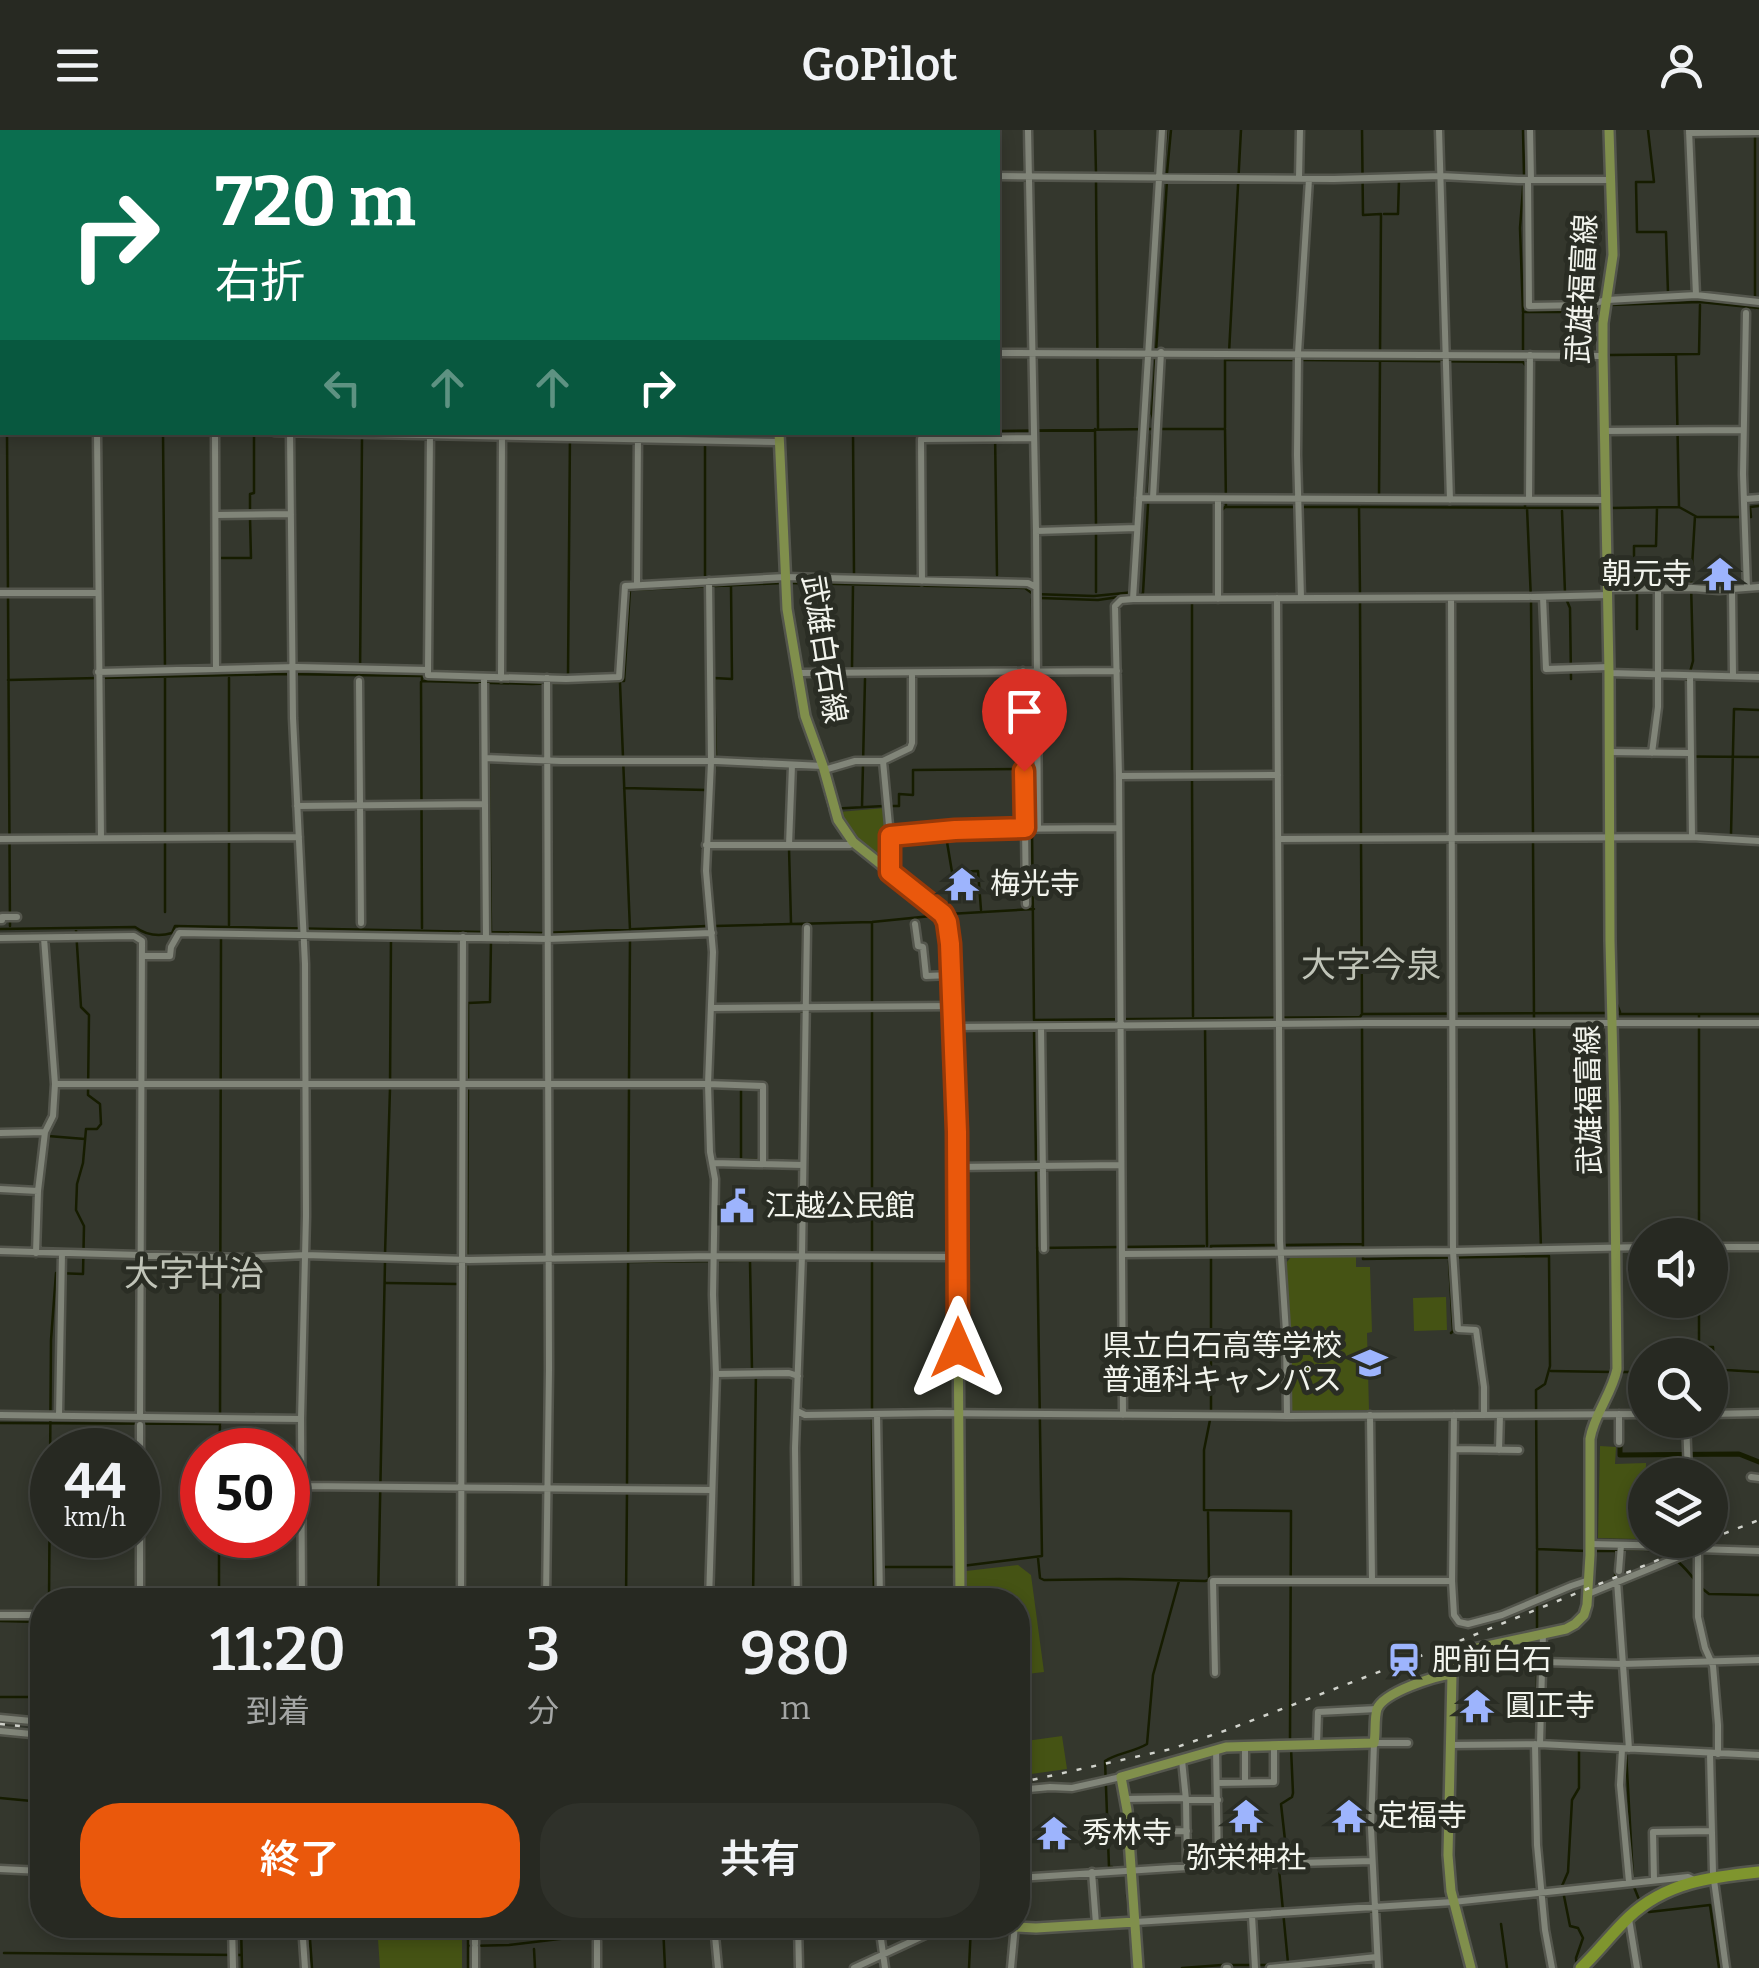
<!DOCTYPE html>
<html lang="ja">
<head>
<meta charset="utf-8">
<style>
  :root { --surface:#272922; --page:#2f312a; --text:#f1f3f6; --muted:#a4a6a5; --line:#434540; --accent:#ea580c }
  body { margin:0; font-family:Bitter,"Noto Sans JP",serif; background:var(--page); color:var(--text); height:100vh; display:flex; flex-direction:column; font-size:38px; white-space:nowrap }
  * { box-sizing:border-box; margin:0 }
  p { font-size:32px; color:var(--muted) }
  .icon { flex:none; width:55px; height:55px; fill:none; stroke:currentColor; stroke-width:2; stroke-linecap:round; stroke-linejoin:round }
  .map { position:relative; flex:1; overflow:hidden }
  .panel { position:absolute; left:30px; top:1458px; width:1000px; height:350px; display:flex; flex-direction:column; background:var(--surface); border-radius:40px; box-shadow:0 5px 15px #0003,0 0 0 2px var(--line) }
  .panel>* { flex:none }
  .hud { position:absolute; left:0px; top:0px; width:1000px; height:305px; box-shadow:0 5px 15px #0003,0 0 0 2px var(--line); background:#0b6e4f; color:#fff; overflow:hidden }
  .controls { position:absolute; left:1628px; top:1088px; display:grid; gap:20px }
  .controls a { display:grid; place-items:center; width:100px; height:100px; border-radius:50%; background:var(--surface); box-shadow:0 5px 15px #0003,0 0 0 2px var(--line); font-size:50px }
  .speed { position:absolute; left:30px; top:1298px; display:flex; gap:20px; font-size:50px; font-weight:700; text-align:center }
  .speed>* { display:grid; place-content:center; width:130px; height:130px; border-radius:50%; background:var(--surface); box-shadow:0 5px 15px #0003,0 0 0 2px var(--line); line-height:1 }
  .speed small { font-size:25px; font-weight:400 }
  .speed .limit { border:15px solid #d22; background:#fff; color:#111 }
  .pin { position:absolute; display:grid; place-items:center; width:85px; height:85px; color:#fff; margin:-102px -42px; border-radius:50% 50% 50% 0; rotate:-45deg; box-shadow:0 0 10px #0007 }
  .pin .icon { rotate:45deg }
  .me { position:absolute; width:110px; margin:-55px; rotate:0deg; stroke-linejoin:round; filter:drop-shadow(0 0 8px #0008) }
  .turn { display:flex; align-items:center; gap:35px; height:210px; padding:0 50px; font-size:45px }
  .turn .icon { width:130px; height:130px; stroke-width:2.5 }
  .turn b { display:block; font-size:70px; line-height:85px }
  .lanes { display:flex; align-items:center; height:95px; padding:0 50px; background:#0003; justify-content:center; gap:50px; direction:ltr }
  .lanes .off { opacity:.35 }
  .eta { display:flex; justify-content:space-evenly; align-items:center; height:170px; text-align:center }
  .eta b { font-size:60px; font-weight:600; line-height:70px }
  .cta { display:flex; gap:20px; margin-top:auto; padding:20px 50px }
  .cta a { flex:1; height:115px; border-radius:40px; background:var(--accent); color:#fff; font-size:40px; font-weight:600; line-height:115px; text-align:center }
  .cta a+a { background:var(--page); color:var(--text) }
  header { display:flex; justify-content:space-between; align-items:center; height:130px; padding:0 50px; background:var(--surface); font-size:45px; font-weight:600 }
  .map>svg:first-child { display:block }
  .green { fill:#455314 }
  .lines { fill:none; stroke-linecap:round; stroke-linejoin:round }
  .stream { stroke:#161c00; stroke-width:2.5 }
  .canal { stroke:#161c00; stroke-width:5 }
  .minor-casing { stroke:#54564d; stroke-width:11 }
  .major-casing { stroke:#54564d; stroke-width:14 }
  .highway-casing { stroke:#54564d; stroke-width:16 }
  .minor { stroke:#818579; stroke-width:6 }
  .major { stroke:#808f4c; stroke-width:9 }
  .highway { stroke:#7f952e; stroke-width:11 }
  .rail { stroke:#d0d2cb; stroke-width:2.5; stroke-dasharray:5 10; stroke-linecap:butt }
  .route-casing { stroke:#983908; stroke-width:25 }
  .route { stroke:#ea580c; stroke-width:18 }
  .labels { text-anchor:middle; stroke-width:10; stroke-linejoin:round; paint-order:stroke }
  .street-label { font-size:30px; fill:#f2f4ed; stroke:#2a2d24 }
  .poi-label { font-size:30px; fill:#f2f4ed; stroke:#2a2d24; text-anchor:start }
  .quarter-label { font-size:35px; fill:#c0c4b8; stroke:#2a2d24 }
</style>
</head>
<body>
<header><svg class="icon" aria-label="menu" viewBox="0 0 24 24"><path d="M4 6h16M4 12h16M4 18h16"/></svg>GoPilot<svg class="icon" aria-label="person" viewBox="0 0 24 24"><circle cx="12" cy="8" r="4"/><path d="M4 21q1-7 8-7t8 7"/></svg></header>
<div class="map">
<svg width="1759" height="1838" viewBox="0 0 1759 1838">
  <rect width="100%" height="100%" fill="#34372d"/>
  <!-- green -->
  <path class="green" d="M885,678L886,681L888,736C868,720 849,707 839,682Z
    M1292,1126L1356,1127V1137H1370L1372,1202L1367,1203L1369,1280L1291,1281L1290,1201L1285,1134Z
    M1446,1167L1447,1200L1414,1201L1413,1168Z
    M1600,1316L1616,1317L1615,1334L1646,1333L1645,1399L1638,1409L1598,1408Z
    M1018,1435L1031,1445L1044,1542L1018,1545V1470H966V1441Z
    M1062,1606L1067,1639L1031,1644L1026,1611Z
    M377,1795H462V1838H380Z"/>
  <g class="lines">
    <!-- stream -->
    <path class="stream" d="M42,0L43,2
      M268,0L269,2
      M349,0L350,2
      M857,0V2
      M1024,0L1028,173
      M1095,0L1096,43
      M1362,0L1363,85L1381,84L1380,224
      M1523,0L1524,45L1520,98L1523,182H1585L1603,176
      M1648,0L1654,52H1636L1637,102H1666L1668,163
      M161,2V0
      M572,2V0
      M707,2V0
      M0,31H2
      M1163,43L1167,0
      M1167,43L1171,0
      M1096,51L1098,298
      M1384,84H1398L1399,50
      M1158,108L1163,51
      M1610,175L1700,172L1759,178
      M1755,178V6
      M1523,184V226
      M1229,223L1241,0
      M1610,225L1699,224L1700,175
      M1676,225L1679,377
      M1302,230L1523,232L1526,236L1525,378
      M1146,292L1149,284L1153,191
      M1154,293L1152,284L1167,51
      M1225,298V230H1294
      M1095,299L1096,395
      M1161,299H1225L1226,377H1359L1360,464
      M998,301L1153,299
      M7,302L10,796
      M163,302L165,540
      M853,302L854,445
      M995,302L997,445
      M705,314V448
      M1379,366L1380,232
      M1361,377L1603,378
      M1527,378L1531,470L1533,704
      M1611,378L1679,377L1697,387H1741
      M1562,381L1565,463
      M250,382V364L254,363V302
      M1749,387H1751L1750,377L1759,376
      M1096,403V462
      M790,453L1025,458L1033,464L1094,466L1135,462L1137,459L1147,304
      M1634,454V416H1656L1657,378
      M1637,462V499
      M1222,464L1221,381L1225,377
      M1140,466L1143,463L1152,305
      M1040,468L1098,470L1132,465
      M1567,471L1570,478L1571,549
      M1360,472L1361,704
      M1192,473V641
      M852,538L853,455
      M220,539L219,428H251L250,388
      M1690,542L1693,531L1691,453L1695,386
      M360,546L362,309
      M497,546L499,302
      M568,546L570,302
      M165,548V782
      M1687,549V621
      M8,550L283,544L422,546V551L532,554L620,551H624L630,460L782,453
      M356,550L357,719
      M421,552L422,798
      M620,553L630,800
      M488,555L491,802
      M743,629L817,632L829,679L884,676
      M1192,649L1193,886
      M624,658L706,660
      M713,659L716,628L714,548L732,549L731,456
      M788,666L785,713L789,718L791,793
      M712,674L713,661
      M892,676H899V664L913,665V640L1031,639
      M862,677L865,549
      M1032,689L1030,549L1033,545L1032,469
      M1032,698L1034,890
      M1615,703V626L1759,627
      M1731,704L1734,579L1759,580
      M949,705L947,712L952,742L978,741L981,780
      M1615,711L1616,872L1620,882
      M1361,712L1362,884L1608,883
      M1533,712L1534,889
      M949,784L1034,779
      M229,795V548
      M715,796L872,792L941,785
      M0,799L135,797C146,805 159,807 172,803L175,796L482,802
      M490,802L542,803L707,796
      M1616,884H1759
      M1699,885V1105
      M1034,890L1360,887L1362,884
      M1205,895L1207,1116
      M1362,897L1363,1129L1549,1126L1550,1236L1545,1254L1536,1260L1537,1419L1586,1421
      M1534,897L1541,1119
      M1034,899L1036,1033
      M468,950V873L490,872L491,810
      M629,950L630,808
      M741,959V1029L797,1031
      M48,1006L85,1009
      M1285,1115L1362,1114
      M1037,1118L1204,1116
      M798,1122L803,795
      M385,1124L390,959L391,807
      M750,1131L752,1240H756L753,1470
      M1449,1131L1453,1201L1451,1203
      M628,1132L798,1130
      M386,1153L458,1154
      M1699,1170V1217H1713L1714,1239
      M1710,1239L1759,1242
      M1551,1241L1613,1242
      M1621,1242H1645
      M872,1280V793
      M1211,1282V1116L1277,1115
      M872,1288L874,1470
      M1210,1290L1204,1320V1380L1291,1381L1290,1610
      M0,1293L220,1294L221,804
      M219,1320L220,1296
      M627,1355L629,958
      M1624,1419C1663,1420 1669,1418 1694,1449
      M1594,1421H1616
      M1038,1428L1040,1448L1044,1450L1119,1449L1205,1451L1209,1450L1208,1382
      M880,1437H952
      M1615,1449L1616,1422
      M1699,1456L1709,1464L1759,1465
      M1615,1457L1621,1544
      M49,1470L51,1210L56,1143L83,1144L84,1096L76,1080L77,1054L83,1033L86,999H97L101,994L100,974L88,965L89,885L81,877L76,800
      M219,1470V1405
      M378,1470L385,1132
      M465,1470L468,958
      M626,1470L627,1363
      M955,1470L954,1437L1042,1426L1036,1040
      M0,1491L42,1492
      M1537,1503V1421
      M1537,1511V1611L1541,1618L1579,1620V1658L1572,1670L1568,1742L1562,1756L1570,1796L1578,1798L1583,1808L1576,1828L1577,1838
      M1713,1535L1759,1533
      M0,1567H42
      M1626,1622L1633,1749
      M0,1668L42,1672
      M1284,1729L1285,1710L1281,1674L1292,1667L1293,1663L1291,1618
      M1367,1734H1369L1371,1774
      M1281,1737L1279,1739L1288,1833
      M1112,1742V1737H1109L1105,1631C1117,1623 1134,1622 1147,1614L1153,1545L1179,1451
      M1634,1757L1640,1772
      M1127,1765L1129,1788
      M1645,1778L1649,1782L1710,1775L1719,1838
      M1371,1782L1374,1814
      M1501,1794L1507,1838
      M241,1795L242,1838
      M309,1795L312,1838
      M663,1795L665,1838
      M468,1816L509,1815L576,1807
      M534,1819L535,1838
      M4,1823L241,1825
      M468,1838V1795
      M969,1838L971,1796
      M1182,1838L1222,1835H1273"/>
    <!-- canal -->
    <path class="canal" d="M1620,1314V1325L1739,1324L1759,1332"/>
    <!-- minor casing -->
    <g class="minor-casing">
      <path id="minor" d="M272,0V2
        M399,0V2
        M503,0V2
        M944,0V2
        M1028,0L1036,401L1038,698
        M1439,0L1450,370
        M1530,0L1531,50
        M1689,0L1696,165
        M639,2V0
        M1689,3L1759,2
        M998,46L1334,49L1441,46L1518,50H1611
        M1299,48L1300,0
        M1528,50L1529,176L1587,175L1607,170L1696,165L1759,172
        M1746,183L1743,344L1747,458
        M998,223L1603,226
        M0,286H2
        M1604,301L1743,300
        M97,302L101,708
        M215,302L216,539
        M274,302L780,312
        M290,302L293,588L305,834L306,1086L301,1289L302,1470
        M1139,368L1605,370
        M1153,368L1161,222
        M1745,369L1759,368
        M1529,370L1530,225
        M216,385L291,384
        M1036,401L1137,398
        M709,451L711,632L706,741L713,822L708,954L710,1022L715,1049L713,1165L716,1244L709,1470
        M922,451L921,309L1034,308
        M637,454L638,302
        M1607,459L1693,458L1719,460L1759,457
        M1732,460L1733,546
        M0,463H97
        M1532,467L1608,465
        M1543,467L1546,539L1609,537
        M1277,468L1280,1111L1286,1202L1287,1286
        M1301,468L1297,325L1298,223L1309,49
        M1451,468L1453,1121L1458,1199L1476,1200L1484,1257V1285
        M1133,469L1162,0
        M1218,469V369
        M428,540L430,302
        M1023,541L1026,774
        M98,542L297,537L428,540V545L566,549L619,547L625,456L785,447L1028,453L1036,457
        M799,543L1117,541
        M1609,543L1759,547
        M1690,546L1692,707
        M484,547L486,808
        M501,548L502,304
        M359,551L361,793
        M1609,622L1690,623
        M1652,623L1658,577V458
        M485,628L561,631H717L823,636
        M883,631L890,706L891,742
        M824,640L855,631H883L910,618L912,613V543
        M1119,646L1278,645
        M297,676L485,674
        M890,706L971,699L1118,698
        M0,709L299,707
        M1278,709L1692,707L1759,711
        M706,715H850L853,712
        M789,715L792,635
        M0,790H2V787H17
        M915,794L918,816L923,817L926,846L952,845
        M0,808L134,806L142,811L140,1287
        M142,826H170L171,817L179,803L548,809L712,803
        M712,878L953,876
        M955,897L1367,893H1759
        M1041,897L1044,1119
        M55,954H708L763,956V1034
        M0,1003L45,1002
        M713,1033L803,1035
        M957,1037L1121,1035
        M0,1059L38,1061
        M1710,1117H1759
        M0,1121L245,1128L305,1125L469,1130L714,1126L957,1127
        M36,1123L38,1061L45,1002L53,986L55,954L44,808
        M1122,1124L1453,1121L1645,1117
        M716,1244L789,1243L798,1246
        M797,1281L805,1285L938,1283L1287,1286L1645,1284
        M877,1284L880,1470
        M1710,1284L1759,1283
        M0,1285L301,1289
        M1123,1285L1119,646L1115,476L1121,470L1133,469L1529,467
        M1370,1285L1372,1450
        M1454,1285L1452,1451L1454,1485L1459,1492L1468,1494L1502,1485L1571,1456L1589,1450
        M59,1286L62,1123
        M1686,1290L1688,1345
        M1619,1312V1284
        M1454,1319L1519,1320
        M1499,1320L1500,1285
        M1751,1347L1759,1348
        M303,1356L712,1360
        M1590,1414L1677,1416L1688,1414V1410
        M1698,1419V1487L1705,1518L1713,1536L1718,1595V1624
        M1619,1441L1621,1415
        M1617,1451L1629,1619
        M1588,1464L1698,1419L1759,1421
        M140,1470V1295
        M461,1470L463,807
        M546,1470L549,1239L547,548
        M797,1470L795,1318L802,1126L807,798
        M0,1485H42
        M1543,1532L1622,1534L1759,1530
        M1215,1543L1213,1451H1452
        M0,1588L42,1592
        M0,1601L42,1605
        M1317,1614L1318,1582L1377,1579
        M1535,1614L1537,1715L1545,1800L1552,1838
        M1540,1614L1543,1503
        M1451,1615L1540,1614L1759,1625
        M1245,1616V1652
        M1216,1619L1218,1735
        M1622,1619L1620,1655L1629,1752
        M1710,1624L1713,1743L1726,1838
        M1182,1630L1186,1670L1187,1737
        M1217,1653L1274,1652V1616
        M1018,1660L1050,1657L1072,1658L1121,1647
        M1125,1669L1186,1668
        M1186,1670H1218
        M1409,1680L1449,1679
        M1128,1702L1187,1701
        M1018,1721H1026L1025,1698
        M0,1739L42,1741
        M1092,1742L1096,1794
        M1018,1748L1218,1735L1372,1731
        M1654,1750L1653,1702L1711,1701
        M1252,1786L1255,1838
        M1629,1789L1637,1838
        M1135,1792L1453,1772L1688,1747L1694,1750
        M232,1795L233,1838
        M302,1795L305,1838
        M714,1795L718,1838
        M798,1795L799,1838
        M879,1795L885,1838
        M597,1811V1838
        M475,1814V1795
        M475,1838V1817
        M854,1838L934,1801L975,1796
        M1011,1838L1015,1795
        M1226,1838H1228
        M1270,1838L1377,1827
        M1378,1838L1371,1698L1374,1613H1408"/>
    </g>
    <!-- major casing -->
    <g class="major-casing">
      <path id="major" d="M129,0V2
        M188,2L209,0
        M787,2V0
        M0,15H2
        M779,302L787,479L805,586L823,636L838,690L853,712L943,784L947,792L951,814L957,1037L960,1470
        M975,1795L1036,1798L1135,1792
        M1138,1838L1127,1680L1121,1647L1226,1617L1374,1613C1376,1602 1374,1589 1377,1579C1384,1562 1435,1546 1452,1544
        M1471,1838L1451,1761L1448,1725L1452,1544L1459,1528L1473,1519L1566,1499L1575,1494L1584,1485L1587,1475L1590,1425V1309C1594,1284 1612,1264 1617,1239L1614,976L1610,811L1609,543L1603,226V193L1613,125L1609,0"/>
    </g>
    <!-- highway casing -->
    <g class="highway-casing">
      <path id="highway" d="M1581,1838C1598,1822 1612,1803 1629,1787C1666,1752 1711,1747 1759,1742"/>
    </g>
    <!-- minor -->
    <use href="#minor" class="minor"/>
    <!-- major -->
    <use href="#major" class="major"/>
    <!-- highway -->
    <use href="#highway" class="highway"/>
    <!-- rail -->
    <path class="rail" d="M1710,1409L1759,1390
      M0,1594L42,1598
      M1018,1653L1171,1619L1227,1600L1457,1512L1707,1410"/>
  </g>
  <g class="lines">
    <!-- route casing -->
    <g class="route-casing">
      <path id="route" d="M958,1218L957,1002L950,814L947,792L943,784L890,742V706L955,700L1025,698L1024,641"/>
    </g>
    <!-- route -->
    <use href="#route" class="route"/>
  </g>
  <!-- icons -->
  <defs>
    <g id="temple-bare" transform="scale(2.7)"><path d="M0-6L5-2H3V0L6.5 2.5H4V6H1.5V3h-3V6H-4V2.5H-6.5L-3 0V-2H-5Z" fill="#9db4fd" stroke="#2a2d24" stroke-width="2.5" paint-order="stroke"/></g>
    <g id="civic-bare" transform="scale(2.7)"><path d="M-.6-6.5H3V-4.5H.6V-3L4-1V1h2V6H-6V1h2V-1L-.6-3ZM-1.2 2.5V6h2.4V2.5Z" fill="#9db4fd" stroke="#2a2d24" stroke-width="2.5" paint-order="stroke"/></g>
    <g id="school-bare" transform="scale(2.7)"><path d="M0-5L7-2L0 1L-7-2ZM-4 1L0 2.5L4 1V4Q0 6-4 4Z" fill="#9db4fd" stroke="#2a2d24" stroke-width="2.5" paint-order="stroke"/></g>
    <g id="station-bare" transform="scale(2.7)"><path d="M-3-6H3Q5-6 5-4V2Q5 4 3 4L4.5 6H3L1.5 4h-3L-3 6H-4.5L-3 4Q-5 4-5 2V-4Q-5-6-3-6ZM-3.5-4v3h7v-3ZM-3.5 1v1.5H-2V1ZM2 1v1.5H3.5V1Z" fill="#9db4fd" stroke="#2a2d24" stroke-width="2.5" paint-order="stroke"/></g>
  </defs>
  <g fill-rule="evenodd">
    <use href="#temple-bare" x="1720" y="444"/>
    <use href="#temple-bare" x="962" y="754"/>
    <use href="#civic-bare" x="737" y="1076"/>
    <use href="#school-bare" x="1370" y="1233"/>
    <use href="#station-bare" x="1404" y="1530"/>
    <use href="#temple-bare" x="1477" y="1576"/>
    <use href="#temple-bare" x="1246" y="1686"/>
    <use href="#temple-bare" x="1349" y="1686"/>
    <use href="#temple-bare" x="1054" y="1703"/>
  </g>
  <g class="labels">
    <!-- street labels -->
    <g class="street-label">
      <text transform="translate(1582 159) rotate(-87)" y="10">武雄福富線</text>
      <text transform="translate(824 519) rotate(81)" y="10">武雄白石線</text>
      <text transform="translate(1589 970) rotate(-91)" y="10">武雄福富線</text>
    </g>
    <!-- poi labels -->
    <g class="poi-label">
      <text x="1692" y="454" text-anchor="end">朝元寺</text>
      <text x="990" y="764">梅光寺</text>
      <text x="765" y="1086">江越公民館</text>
      <text x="1342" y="1226" text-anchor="end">県立白石高等学校<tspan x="1342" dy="34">普通科キャンパス</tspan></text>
      <text x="1432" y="1540">肥前白石</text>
      <text x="1505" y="1586">圓正寺</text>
      <text x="1377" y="1696">定福寺</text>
      <text x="1082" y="1713">秀林寺</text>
      <text x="1246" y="1738" text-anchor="middle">弥栄神社</text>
    </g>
    <!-- quarter labels -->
    <g class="quarter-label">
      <text x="1371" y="847">大字今泉</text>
      <text x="194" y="1156">大字廿治</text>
    </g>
  </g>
</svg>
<div class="controls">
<a><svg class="icon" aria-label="sound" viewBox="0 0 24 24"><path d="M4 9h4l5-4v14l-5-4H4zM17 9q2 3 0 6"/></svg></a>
<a><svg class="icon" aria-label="search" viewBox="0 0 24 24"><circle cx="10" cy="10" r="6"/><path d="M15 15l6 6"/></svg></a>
<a><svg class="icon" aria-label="layers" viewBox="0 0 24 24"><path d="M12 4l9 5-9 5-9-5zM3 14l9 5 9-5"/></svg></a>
</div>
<div class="speed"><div>44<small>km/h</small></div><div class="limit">50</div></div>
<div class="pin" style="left:1024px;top:641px;background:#d93025"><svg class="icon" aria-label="arrive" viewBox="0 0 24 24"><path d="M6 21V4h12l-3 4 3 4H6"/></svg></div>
<svg class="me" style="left:958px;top:1218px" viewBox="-20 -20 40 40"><path d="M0-17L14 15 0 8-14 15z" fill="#ea580c" stroke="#fff" stroke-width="4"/></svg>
<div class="hud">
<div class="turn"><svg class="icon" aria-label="right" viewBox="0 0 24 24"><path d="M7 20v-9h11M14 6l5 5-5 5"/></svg><div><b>720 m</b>右折</div></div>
<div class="lanes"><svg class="icon off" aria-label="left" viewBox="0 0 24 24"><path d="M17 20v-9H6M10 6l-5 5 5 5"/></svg><svg class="icon off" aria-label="ahead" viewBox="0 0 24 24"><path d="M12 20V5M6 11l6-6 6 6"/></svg><svg class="icon off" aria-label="ahead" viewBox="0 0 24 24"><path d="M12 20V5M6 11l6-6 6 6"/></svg><svg class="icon" aria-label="right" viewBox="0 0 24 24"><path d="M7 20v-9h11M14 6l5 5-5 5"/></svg></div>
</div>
<section class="panel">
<div class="eta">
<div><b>11:20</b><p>到着</p></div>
<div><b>3</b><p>分</p></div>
<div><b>980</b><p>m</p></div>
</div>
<div class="cta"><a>終了</a><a>共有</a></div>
</section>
</div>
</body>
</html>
